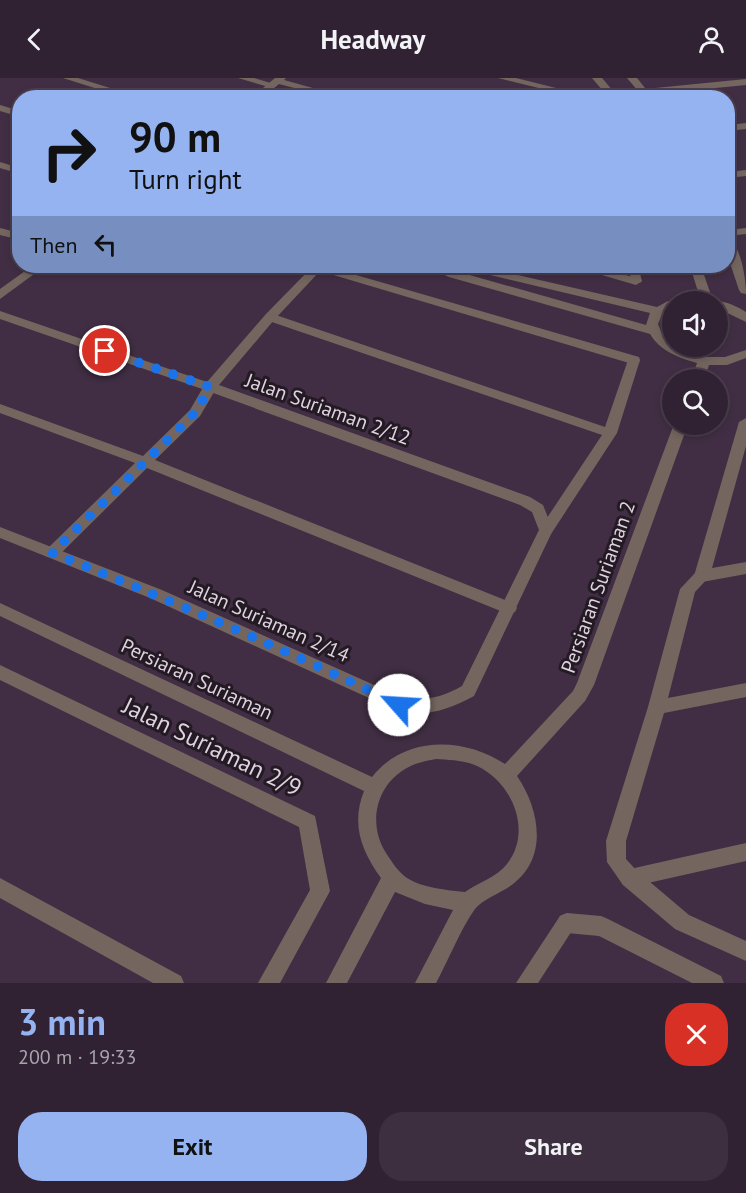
<!DOCTYPE html>
<html lang="en">
<head>
<meta charset="utf-8">
<style>
  :root { --surface:#312233; --page:#3d2f3f; --text:#f1f3f6; --muted:#a8a4ac; --line:#4c3f4e; --accent:#95b2f1 }
  body { margin:0; font-family:"PT Sans",sans-serif; background:var(--page); color:var(--text); height:100vh; display:flex; flex-direction:column; font-size:22px; white-space:nowrap }
  * { box-sizing:border-box; margin:0 }
  p { font-size:20px; color:var(--muted) }
  .icon { flex:none; width:33px; height:33px; fill:none; stroke:currentColor; stroke-width:2; stroke-linecap:round; stroke-linejoin:round }
  .map { position:relative; height:905px; overflow:hidden }
  .panel { display:flex; flex-direction:column; background:var(--surface); flex:1 }
  .panel>* { flex:none }
  .banner { position:absolute; left:12px; top:12px; width:723px; height:183px; border-radius:24px; box-shadow:0 3px 9px #0003,0 0 0 2px var(--line); background:#95b2f1; color:#111; overflow:hidden }
  .buttons { position:absolute; left:662px; top:213px; display:grid; gap:12px }
  .buttons a { display:grid; place-items:center; width:66px; height:66px; border-radius:50%; background:var(--surface); box-shadow:0 3px 9px #0003,0 0 0 2px var(--line); font-size:30px }
  .pin { position:absolute; display:grid; place-items:center; width:51px; height:51px; color:#fff; margin:-26px; border:3px solid #fff; border-radius:50%; box-shadow:0 2px 6px #0007 }
  .me { position:absolute; width:66px; margin:-33px; rotate:296deg; stroke-linejoin:round; filter:drop-shadow(0 0 4px #0008) }
  .turn { display:flex; align-items:center; gap:21px; height:126px; padding:0 18px; font-size:27px }
  .turn .icon { width:78px; height:78px; stroke-width:2.5 }
  .turn b { display:block; font-size:42px; line-height:51px }
  .then { display:flex; align-items:center; height:57px; padding:0 18px; background:#0003; gap:12px; font-size:22px }
  .round { display:grid; place-items:center; flex:none; width:63px; height:63px; border-radius:24px; background:var(--page) }
  .summary { display:flex; align-items:center; justify-content:space-between; height:102px; padding:0 18px }
  h1 { font-size:36px; font-weight:700; line-height:45px; color:var(--accent) }
  .primary-button { display:flex; gap:12px; margin-top:auto; padding:12px 18px }
  .primary-button a { flex:1; height:69px; border-radius:24px; background:var(--accent); color:#111; font-size:24px; font-weight:700; line-height:69px; text-align:center }
  .primary-button a+a { background:var(--page); color:var(--text) }
  header { display:flex; justify-content:space-between; align-items:center; height:78px; padding:0 18px; background:var(--surface); font-size:27px; font-weight:700 }
  .map>svg:first-child { display:block }
  .lines { fill:none; stroke-linecap:round; stroke-linejoin:round }
  .lane { fill:#74665f; fill-rule:evenodd }
  .street { fill:#74665f; fill-rule:evenodd }
  .route { stroke:#1a73e8; stroke-width:10; stroke-dasharray:0 18 }
  .labels { text-anchor:middle; stroke-width:6; stroke-linejoin:round; paint-order:stroke }
  .street-label { font-size:20px; fill:#dfd2e0; stroke:#231a24 }
  .near-street-label { font-size:24px; fill:#dfd2e0; stroke:#231a24 }
</style>
</head>
<body>
<header><svg class="icon" aria-label="back" viewBox="0 0 24 24"><path d="M15 5l-7 7 7 7"/></svg>Headway<svg class="icon" aria-label="person" viewBox="0 0 24 24"><circle cx="12" cy="8" r="4"/><path d="M4 21q1-7 8-7t8 7"/></svg></header>
<div class="map">
<svg width="746" height="905" viewBox="0 0 746 905">
  <rect width="100%" height="100%" fill="#412e44"/>
  <g class="lines">
    <!-- lane -->
    <path class="lane" d="M238,0H254L277,7L272,10Z
      M498,0H516L560,11L555,14Z
      M627,0H637L653,20H644Z
      M0,27L20,33V39L0,33Z
      M746,45V51L728,53V47Z
      M0,150L20,155V162L0,157Z
      M746,150V156L728,158V152Z
      M728,162C741,166 746,202 746,215L739,212L728,179Z
      M628,188H638L642,203L640,205H632Z
      M270,235L605,349L628,282L634,278L640,282L617,355L551,456H541L539,452L602,357L266,242L264,239Z
      M210,305L217,309L200,338L155,382L515,526L517,530L515,534L509,536L503,534L147,390L57,479H47L44,475L47,471L135,385L0,335V326L143,378L190,332L205,306Z
      M702,492L708,494L710,498L695,514L668,620L746,605V619L664,635L626,763V781L637,793L689,837L746,863V883L675,851L623,807L607,784L606,763L648,629L680,511L696,494Z
      M0,800L181,898L184,905H153L0,820Z
      M567,835L574,838L577,845L538,905H516L560,838Z"/>
    <!-- street -->
    <path class="street" d="M63,0H78L142,20H126Z
      M275,0H286L284,2L349,20H332L279,6L262,20H251Z
      M592,0H602L619,20H609Z
      M746,1V7L645,17L640,14L645,11Z
      M0,84L20,90V96L0,90Z
      M746,92V98L728,100V94Z
      M32,188H45L0,221V211Z
      M313,188H325L639,279L640,282L639,285H629L320,193L274,242L219,307L530,419L543,427L553,452L474,618C449,632 421,641 393,631L150,520L0,460V449L162,512L401,619C426,622 439,621 462,608L539,452L532,434L520,427L205,312L0,241V233L207,304L266,236Z
      M423,188H438L646,247L650,235L465,191L459,188H478L657,229L668,223H676L672,224V231L662,237L658,246L662,256L672,265V268L706,279H725L746,272V280L727,287H709L704,302H691L697,285C679,280 660,273 650,256L449,199Z
      M576,188H593L640,201L642,203L636,207L578,190Z
      M690,188H701L713,223C724,222 737,228 746,234V244L717,230V224H678L684,220H700Z
      M745,208L746,216L741,215L739,212Z
      M746,340V368L712,490L746,484V496L702,504L696,502L694,498L739,344Z
      M674,346H688L594,607L585,623L517,698C539,730 549,779 513,806C502,815 484,820 475,831C461,850 448,883 436,905H415L453,832L425,826L395,814L347,905H326L381,800C361,772 351,746 364,713L0,538V525L372,699C405,657 464,659 505,686L573,613L577,605ZM436,681C449,682 465,682 477,688C512,704 533,753 507,786C497,799 479,804 465,814C446,812 423,810 407,800C398,794 392,784 386,775C368,747 375,709 405,691C415,685 425,683 436,681Z
      M0,587L315,738L330,813L280,905H258L310,812L299,749L0,602Z
      M746,765V783L630,809L623,807L620,800L623,793L630,791Z
      M567,835L601,838L608,841L721,898L724,905H692L599,858L567,855L560,852L557,845L560,838Z"/>
  </g>
  <g class="lines">
    <!-- route -->
    <path class="route" d="M105,273L210,309L195,335L52,475C169,522 285,571 399,627"/>
  </g>
  <g class="labels">
    <!-- street labels -->
    <g class="street-label">
      <text transform="translate(328 331) rotate(20)" y="7">Jalan Suriaman 2/12</text>
      <text transform="translate(598 509) rotate(-70)" y="7">Persiaran Suriaman 2</text>
      <text transform="translate(269 543) rotate(24)" y="7">Jalan Suriaman 2/14</text>
      <text transform="translate(197 601) rotate(25)" y="7">Persiaran Suriaman</text>
    </g>
    <!-- near-street labels -->
    <g class="near-street-label">
      <text transform="translate(212 669) rotate(26)" y="8">Jalan Suriaman 2/9</text>
    </g>
  </g>
</svg>
<div class="buttons">
<a><svg class="icon" aria-label="sound" viewBox="0 0 24 24"><path d="M4 9h4l5-4v14l-5-4H4zM17 9q2 3 0 6"/></svg></a>
<a><svg class="icon" aria-label="search" viewBox="0 0 24 24"><circle cx="10" cy="10" r="6"/><path d="M15 15l6 6"/></svg></a>
</div>
<div class="pin" style="left:105px;top:273px;background:#d93025"><svg class="icon" aria-label="arrive" viewBox="0 0 24 24"><path d="M6 21V4h12l-3 4 3 4H6"/></svg></div>
<svg class="me" style="left:399px;top:627px" viewBox="-20 -20 40 40"><circle r="19" fill="#fff"/><path d="M0-13L10 11 0 6-10 11z" fill="#1a73e8"/></svg>
<div class="banner">
<div class="turn"><svg class="icon" aria-label="right" viewBox="0 0 24 24"><path d="M7 20v-9h11M14 6l5 5-5 5"/></svg><div><b>90 m</b>Turn right</div></div>
<div class="then">Then<svg class="icon" aria-label="left" viewBox="0 0 24 24"><path d="M17 20v-9H6M10 6l-5 5 5 5"/></svg></div>
</div>
</div>
<section class="panel">
<div class="summary"><div><h1>3 min</h1><p>200 m · 19:33</p></div><a class="round" style="background:#d93025;color:#fff"><svg class="icon" aria-label="close" viewBox="0 0 24 24"><path d="M6 6l12 12M18 6L6 18"/></svg></a></div>
<div class="primary-button"><a>Exit</a><a>Share</a></div>
</section>
</body>
</html>
